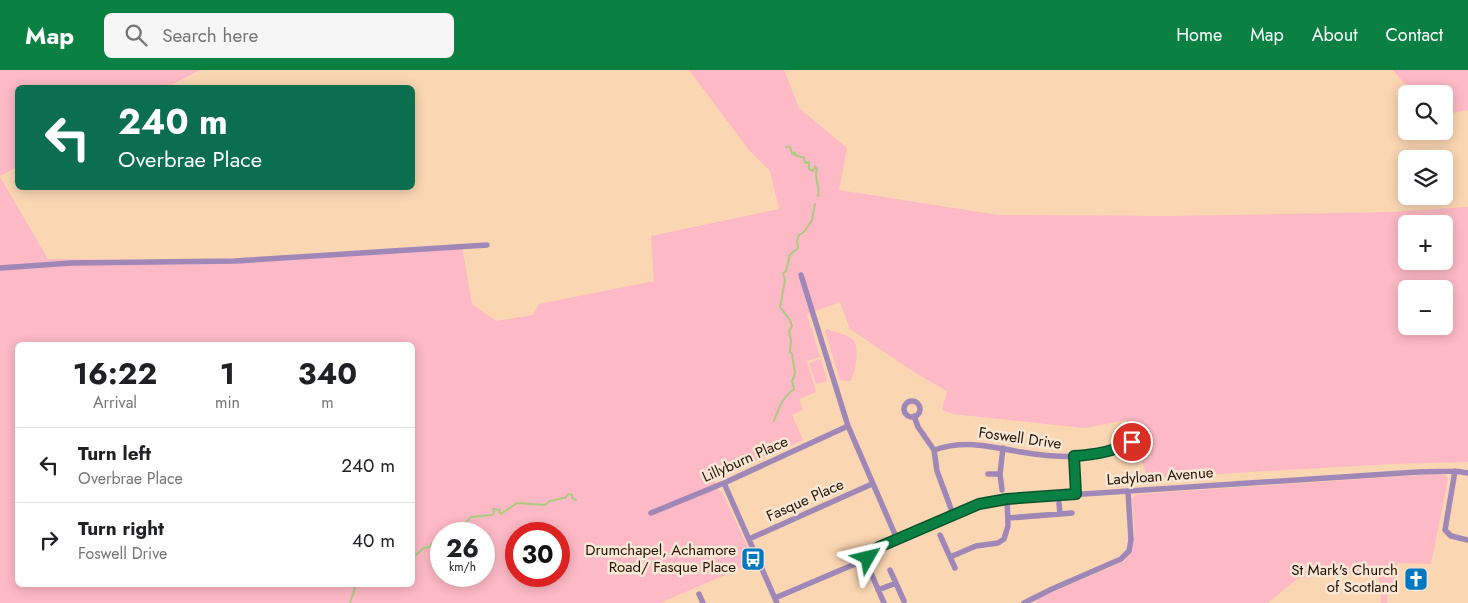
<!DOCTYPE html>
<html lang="en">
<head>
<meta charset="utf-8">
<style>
  :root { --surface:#fff; --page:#f6f6f6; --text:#202124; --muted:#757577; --line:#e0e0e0; --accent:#0b8043 }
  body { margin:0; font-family:Jost,sans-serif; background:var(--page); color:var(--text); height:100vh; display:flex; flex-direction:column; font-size:19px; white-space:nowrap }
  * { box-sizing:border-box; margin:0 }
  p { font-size:16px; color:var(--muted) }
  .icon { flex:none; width:28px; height:28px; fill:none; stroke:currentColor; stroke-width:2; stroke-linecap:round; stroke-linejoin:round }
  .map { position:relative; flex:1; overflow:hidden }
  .details { position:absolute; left:15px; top:272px; width:400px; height:245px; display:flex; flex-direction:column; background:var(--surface); border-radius:8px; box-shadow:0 2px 12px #0003 }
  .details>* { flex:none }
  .guide { position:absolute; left:15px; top:15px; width:400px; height:105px; border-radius:8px; box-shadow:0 2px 12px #0003; background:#0b6e4f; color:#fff; overflow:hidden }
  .buttons { position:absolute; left:1398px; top:15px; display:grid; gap:10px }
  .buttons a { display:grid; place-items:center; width:55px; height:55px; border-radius:8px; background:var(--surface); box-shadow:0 2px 12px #0003; font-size:25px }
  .speed { position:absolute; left:430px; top:452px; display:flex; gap:10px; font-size:25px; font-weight:700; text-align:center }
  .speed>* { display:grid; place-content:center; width:65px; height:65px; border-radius:50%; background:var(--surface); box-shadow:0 2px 12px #0003; line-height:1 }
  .speed small { font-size:12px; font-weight:400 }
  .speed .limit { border:8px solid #d22; background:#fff; color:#111 }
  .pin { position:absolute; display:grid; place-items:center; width:42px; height:42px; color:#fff; margin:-21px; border:2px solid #fff; border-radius:50%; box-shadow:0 1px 5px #0007 }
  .me { position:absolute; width:55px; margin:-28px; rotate:53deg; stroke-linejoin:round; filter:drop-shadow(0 0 4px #0008) }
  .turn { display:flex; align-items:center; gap:18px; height:105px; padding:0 20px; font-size:22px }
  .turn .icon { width:65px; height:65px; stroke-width:2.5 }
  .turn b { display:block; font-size:35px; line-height:42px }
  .eta { display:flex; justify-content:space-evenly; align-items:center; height:85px; text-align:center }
  .eta b { font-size:30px; font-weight:700; line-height:35px }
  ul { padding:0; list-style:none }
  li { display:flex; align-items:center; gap:15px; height:75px; padding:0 20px; border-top:1px solid var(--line) }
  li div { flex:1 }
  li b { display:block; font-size:19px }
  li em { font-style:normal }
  header { display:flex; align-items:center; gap:30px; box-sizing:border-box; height:70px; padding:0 25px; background:var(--accent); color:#fff }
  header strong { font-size:24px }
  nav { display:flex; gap:28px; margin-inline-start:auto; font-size:18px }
  .search { width:350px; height:45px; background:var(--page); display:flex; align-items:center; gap:12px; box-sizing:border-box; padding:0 18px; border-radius:8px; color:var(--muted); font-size:19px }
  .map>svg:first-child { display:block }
  .green { fill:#fdb9c5; fill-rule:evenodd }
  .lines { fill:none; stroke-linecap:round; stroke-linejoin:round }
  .stream { stroke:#accb80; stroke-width:2 }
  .street { stroke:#9f87b7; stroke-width:5.5 }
  .route-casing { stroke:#07532c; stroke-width:12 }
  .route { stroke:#0b8043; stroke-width:9 }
  .labels { text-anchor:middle; stroke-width:5; stroke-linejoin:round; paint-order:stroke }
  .street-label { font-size:15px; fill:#221202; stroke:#f9e7d5 }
  .poi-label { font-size:15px; fill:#221202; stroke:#f9e7d5; text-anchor:end }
</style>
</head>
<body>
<header>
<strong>Map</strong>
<div class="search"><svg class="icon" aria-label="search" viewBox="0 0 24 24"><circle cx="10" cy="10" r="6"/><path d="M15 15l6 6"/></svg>Search here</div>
<nav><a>Home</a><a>Map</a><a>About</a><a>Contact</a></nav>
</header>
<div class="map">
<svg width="1468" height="533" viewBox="0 0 1468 533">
  <rect width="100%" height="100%" fill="#fad6b2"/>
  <!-- green -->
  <path class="green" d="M0,0H200L167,17L18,18L17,97L0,106Z
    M689,0H784L799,38L847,78L839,120L998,145L1173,146L1392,142L1468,137V392L1391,394L1148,408L1127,350L1085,358L953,344L942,340L947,321L917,304L850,259L840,232L807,244L820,287L807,291L816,322L799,329L803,340L792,345L803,370L714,409L717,419L722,422L749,480L753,493L660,533H0V107L48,189L235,191L462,177L472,234L496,251L533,245L539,234L654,211L651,166L779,139L770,101L749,80ZM1406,154H1444V191H1406ZM1406,219H1444V256H1406ZM18,275H412V515H18ZM441,464H484V506H441ZM516,464H559V506H516Z
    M1393,0H1468V40L1444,45V24H1413Z
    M827,259C834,262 847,264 853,270C860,277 856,303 850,311L840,310L825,261Z
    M821,289L827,311L816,314L809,293Z
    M1436,404L1445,405L1448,409L1431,494L1397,493L1396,515H1390L1388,517L1387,533H1381C1380,526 1382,511 1377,506C1371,501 1364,503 1358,504C1343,505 1328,502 1314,499V506L1297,509L1268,533H1037L1035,530L1125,491C1140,475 1133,452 1132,431L1133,427L1138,424Z"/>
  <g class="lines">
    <!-- stream -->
    <path class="stream" d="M786,77H790L792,84L795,82V85L804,88L805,93L809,92V99L813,101L815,96L817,100C813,109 821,116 818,126
      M774,351C779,337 783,327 794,319L792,311L795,303L792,284L790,282L791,270L789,261L792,256L790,250L780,237L785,210L783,203L786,201L790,185L798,178L797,171L799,165L804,162L812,150L815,134
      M457,464L461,461L460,459L471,447L492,445L494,443L493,439L500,440L499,442L501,444L517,433L545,435L550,431L563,428H565L568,424L572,425V428L576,430
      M412,488L424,478L429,477L437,468L441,466
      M350,533L356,515"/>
    <!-- street -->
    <path class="street" d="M0,198L71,193L235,191L487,175
      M801,205L848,356L897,469
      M904 339a8 8 0 1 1 16 0a8 8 0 1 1-16 0Z
      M914,346L918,357L934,380L937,401L953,444
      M934,380C966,369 989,377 1021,382C1057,388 1099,391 1132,372
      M1074,387L1076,425
      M1455,401L1445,460L1451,466L1468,470
      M988,404H1000
      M724,413L777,533
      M1002,420L1000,404L1003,378
      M1059,433L1060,444
      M651,443L724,413L848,356
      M1008,448L1072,443
      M940,465L955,498
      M749,469L872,414
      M950,487L976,476L998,473L1004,469L1008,456L1007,429
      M890,500L904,531
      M878,520L896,513
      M699,524L703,533
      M775,528L862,491L867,490
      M884,533L868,496C866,487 871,482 879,477C920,459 962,436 1007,429L1418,402L1455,401L1468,403
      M1024,533L1052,519L1121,489L1129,481L1131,470L1128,421"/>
  </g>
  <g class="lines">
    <!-- route casing -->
    <g class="route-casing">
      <path id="route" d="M868,488L870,483L879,477L979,434L1007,429L1076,424L1074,386C1094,385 1113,382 1132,372"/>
    </g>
    <!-- route -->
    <use href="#route" class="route"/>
  </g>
  <!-- icons -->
  <defs>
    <g id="bus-square" transform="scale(1.25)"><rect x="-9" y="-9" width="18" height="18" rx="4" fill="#0177c0" stroke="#f9e7d5"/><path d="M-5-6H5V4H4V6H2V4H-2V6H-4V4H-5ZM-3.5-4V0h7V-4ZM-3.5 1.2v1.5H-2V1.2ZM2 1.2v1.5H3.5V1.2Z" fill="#fff"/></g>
    <g id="church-square" transform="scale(1.25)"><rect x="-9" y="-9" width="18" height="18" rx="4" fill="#0177c0" stroke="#f9e7d5"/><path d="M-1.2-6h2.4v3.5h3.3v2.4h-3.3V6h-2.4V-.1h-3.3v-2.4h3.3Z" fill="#fff"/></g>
  </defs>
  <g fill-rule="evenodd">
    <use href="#bus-square" x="753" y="489"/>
    <use href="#church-square" x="1416" y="509"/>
  </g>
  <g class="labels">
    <!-- street labels -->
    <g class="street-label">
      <text transform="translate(1020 368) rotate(8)" y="5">Foswell Drive</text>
      <text transform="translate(745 389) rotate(-24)" y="5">Lillyburn Place</text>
      <text transform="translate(1160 406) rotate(-4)" y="5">Ladyloan Avenue</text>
      <text transform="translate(805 430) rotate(-24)" y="5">Fasque Place</text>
    </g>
    <!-- poi labels -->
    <g class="poi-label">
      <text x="736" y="485">Drumchapel, Achamore<tspan x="736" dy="17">Road/ Fasque Place</tspan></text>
      <text x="1398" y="505">St Mark's Church<tspan x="1398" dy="17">of Scotland</tspan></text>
    </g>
  </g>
</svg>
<div class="buttons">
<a><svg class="icon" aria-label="search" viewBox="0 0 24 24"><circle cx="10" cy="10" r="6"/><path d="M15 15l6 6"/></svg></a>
<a><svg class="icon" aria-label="layers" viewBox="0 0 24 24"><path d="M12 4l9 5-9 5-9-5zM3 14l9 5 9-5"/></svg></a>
<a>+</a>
<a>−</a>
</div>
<div class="speed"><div>26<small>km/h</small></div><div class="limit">30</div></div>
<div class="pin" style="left:1132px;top:372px;background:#d93025"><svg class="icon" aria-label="arrive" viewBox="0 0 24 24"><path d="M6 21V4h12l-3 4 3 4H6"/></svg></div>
<svg class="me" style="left:868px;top:488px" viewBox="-20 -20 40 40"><path d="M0-17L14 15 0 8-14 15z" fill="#0b8043" stroke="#fff" stroke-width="4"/></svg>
<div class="guide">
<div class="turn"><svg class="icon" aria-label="left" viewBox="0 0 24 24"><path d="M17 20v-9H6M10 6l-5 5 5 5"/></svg><div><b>240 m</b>Overbrae Place</div></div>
</div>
<section class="details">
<div class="eta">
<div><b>16:22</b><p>Arrival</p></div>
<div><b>1</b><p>min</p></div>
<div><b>340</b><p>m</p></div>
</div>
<ul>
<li><svg class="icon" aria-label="left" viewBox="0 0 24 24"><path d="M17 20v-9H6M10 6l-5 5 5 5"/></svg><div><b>Turn left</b><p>Overbrae Place</p></div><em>240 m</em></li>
<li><svg class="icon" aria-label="right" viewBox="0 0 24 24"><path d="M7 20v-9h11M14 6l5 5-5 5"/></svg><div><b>Turn right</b><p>Foswell Drive</p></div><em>40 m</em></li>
</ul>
</section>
</div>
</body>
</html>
